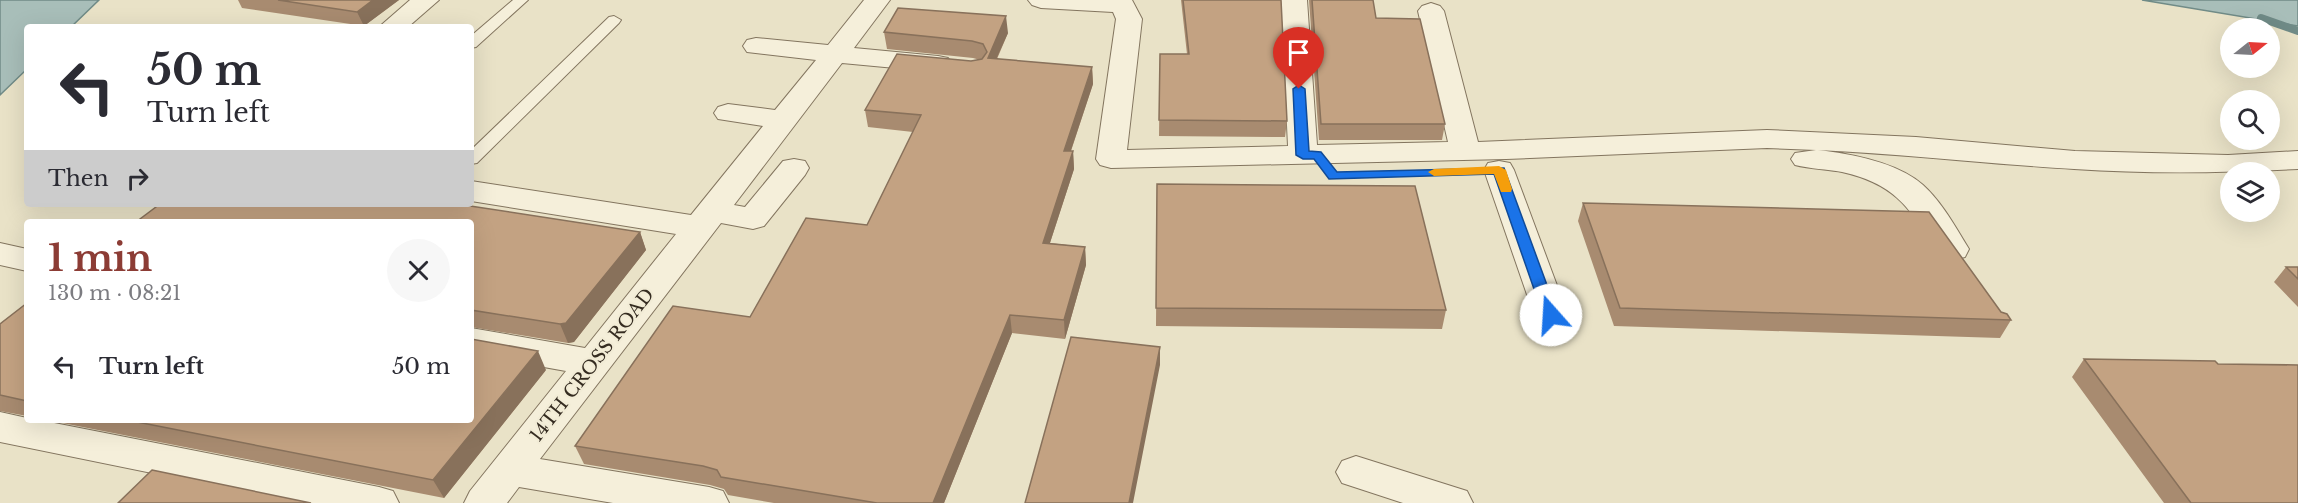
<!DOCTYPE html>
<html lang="en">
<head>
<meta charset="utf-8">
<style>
  :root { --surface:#fff; --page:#f7f7f7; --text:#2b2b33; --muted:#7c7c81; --accent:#8c3c35 }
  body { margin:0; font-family:"Libre Baskerville",serif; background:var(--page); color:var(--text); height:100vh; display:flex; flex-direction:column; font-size:22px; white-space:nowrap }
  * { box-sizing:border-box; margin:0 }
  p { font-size:20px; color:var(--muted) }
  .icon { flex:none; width:33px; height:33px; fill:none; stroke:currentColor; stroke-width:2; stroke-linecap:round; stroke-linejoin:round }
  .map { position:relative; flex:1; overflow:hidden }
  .panel { position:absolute; left:24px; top:219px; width:450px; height:204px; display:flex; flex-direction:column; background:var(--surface); border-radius:6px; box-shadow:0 6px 24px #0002 }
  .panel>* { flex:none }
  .banner { position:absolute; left:24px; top:24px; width:450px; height:183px; border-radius:6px; box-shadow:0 6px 24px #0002; background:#fff; color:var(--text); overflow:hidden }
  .needle { width:39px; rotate:72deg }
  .controls { position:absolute; left:2220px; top:18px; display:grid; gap:12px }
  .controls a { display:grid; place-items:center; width:60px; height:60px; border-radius:50%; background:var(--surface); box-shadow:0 6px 24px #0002; font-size:30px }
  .pin { position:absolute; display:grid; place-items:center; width:51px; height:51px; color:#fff; margin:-62px -26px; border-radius:50% 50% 50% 0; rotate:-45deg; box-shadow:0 0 6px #0007 }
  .pin .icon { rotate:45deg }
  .me { position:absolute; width:66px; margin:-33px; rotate:341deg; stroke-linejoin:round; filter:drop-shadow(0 0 4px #0008) }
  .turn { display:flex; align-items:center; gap:21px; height:126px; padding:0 24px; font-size:27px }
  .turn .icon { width:78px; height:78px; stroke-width:2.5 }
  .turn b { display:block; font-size:42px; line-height:51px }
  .then { display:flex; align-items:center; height:57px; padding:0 24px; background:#0003; gap:12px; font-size:22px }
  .round { display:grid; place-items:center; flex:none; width:63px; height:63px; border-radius:32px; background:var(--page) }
  .headline { display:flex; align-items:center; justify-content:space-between; height:102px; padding:0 24px }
  h1 { font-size:36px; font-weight:700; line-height:45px; color:var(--accent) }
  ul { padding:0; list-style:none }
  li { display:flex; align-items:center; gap:18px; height:90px; padding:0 24px }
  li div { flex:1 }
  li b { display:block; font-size:22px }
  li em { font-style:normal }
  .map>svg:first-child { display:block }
  .water { fill:#a8beb9; stroke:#708b87; stroke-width:1.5 }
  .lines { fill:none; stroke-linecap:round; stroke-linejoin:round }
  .stream { stroke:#708b87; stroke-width:8 }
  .lane-casing { stroke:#83755f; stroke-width:2 }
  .street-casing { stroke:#83755f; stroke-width:2 }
  .lane { fill:#f5efda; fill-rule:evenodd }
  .street { fill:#f5efda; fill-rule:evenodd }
  .wall { fill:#a88b70 }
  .shaded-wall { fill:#88715b }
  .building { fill:#c3a282; stroke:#88715b; stroke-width:1.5 }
  .route { fill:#1a73e8; stroke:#114b97; stroke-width:1.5 }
  .slow { fill:#f59e0b }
  .labels { text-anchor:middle; stroke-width:4.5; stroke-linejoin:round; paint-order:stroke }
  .street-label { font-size:18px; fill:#352c21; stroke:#f2ecd6 }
</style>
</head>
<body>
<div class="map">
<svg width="2298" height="503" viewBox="0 0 2298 503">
  <rect width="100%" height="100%" fill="#e9e2c7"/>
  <!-- water -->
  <path class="water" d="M0,0H99L71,27H27V69L0,95Z
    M2142,0H2298V26Z"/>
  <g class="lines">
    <!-- stream -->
    <path class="stream" d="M2261,18L2298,31"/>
    <!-- lane casing -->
    <g class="lane-casing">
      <path id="lane" d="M513,0H528L476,47L471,48V36Z
        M614,16L621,20L619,23L477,163L471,164V150L609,17Z"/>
    </g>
    <!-- street casing -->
    <g class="street-casing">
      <path id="street" d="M410,0H439L408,27H379Z
        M864,0H890L854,48L938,56L948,58L952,64L948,70L938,72L842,63L734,205L745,207L783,161L794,159L805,161L809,168L805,175L764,226L753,229L721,223L540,459L709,487L723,491L729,503H613L519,487L507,503H464L470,491L566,371L471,354V328L585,348L676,234L471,201V181L691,215L763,126L718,119L714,113L718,107L728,104L775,110L816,60L747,52L743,46L747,40L756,38L828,45Z
        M1028,0H1132L1142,19L1127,150L1288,146L1281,0H1307L1317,145L1448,142L1418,11L1422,6L1431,3L1440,6L1444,11L1478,142L1767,130L1916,137L2075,151L2228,155L2298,151V169C2224,173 2149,174 2074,169C1989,164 1904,154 1818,150C1852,154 1897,162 1923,185C1942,202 1956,228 1969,249L1965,257L1953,260L1941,257C1911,212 1900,185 1842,172C1826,169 1811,169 1795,165L1791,159L1795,153L1816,150L1767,148L1506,159L1111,168L1100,165L1096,159L1116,19L1113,12L1041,8L1032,5Z
        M1499,161L1510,163L1514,170L1568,315L1563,324L1551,327L1539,324L1534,315L1484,170L1488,163Z
        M0,243L27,249V271L0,265Z
        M0,412L27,418V420H39L379,487L393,491L399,503H299L0,442Z
        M1356,456L1467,491L1473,503H1403L1342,483L1336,472L1342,461Z"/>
    </g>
    <!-- lane -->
    <use href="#lane" class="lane"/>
    <!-- street -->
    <use href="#street" class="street"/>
  </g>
  <!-- wall -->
  <path class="wall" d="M238,0H399L364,26L242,8Z
    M1181,0H1281L1287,121L1285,137L1159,136L1160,54H1187Z
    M1309,0H1373L1376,18L1445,124L1442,140H1319Z
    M884,32L1008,33L997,59L1092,67L1093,84L1071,151H1073L1074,169L1050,243L1085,247L1086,265L1065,339L1012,333L944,503H774L728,495L724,489L710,485L584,464L575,446L750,317L867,225L913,132L868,127L865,110L971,61L980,60L973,58L887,49Z
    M1157,184L1446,310L1442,329L1156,326Z
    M1583,203L2001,312L2011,320L2000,338L1614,326L1578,221Z
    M471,222L640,232L646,250L574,342L568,343L471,327Z
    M2286,267H2298V307L2274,282Z
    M27,303V416L0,411V324Z
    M2084,359L2218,364L2298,503H2164L2072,377Z
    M546,370L444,498L47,420H471Z"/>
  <!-- shaded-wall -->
  <path class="shaded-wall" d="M373,0H399L364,26L357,12Z
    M1006,16L1008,33L989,75L988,58Z
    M1092,67L1093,84L1065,168L1064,151Z
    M1073,151L1074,169L1044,261L1043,243Z
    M640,232L646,250L574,342L568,343L560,324Z
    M1085,247L1086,265L1065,339L1064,320Z
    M1010,315L1012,333L944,503H933Z
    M1160,347V365L1133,503H1129Z
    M538,351L546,370L444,498L433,480Z"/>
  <!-- building -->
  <path class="building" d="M278,0H373L357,12Z
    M1183,0H1281L1287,121L1159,120L1160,54H1189Z
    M1312,0H1373L1376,18L1420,19L1445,124H1321Z
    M898,8L1006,16L988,58L1092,67L1064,151H1073L1043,243L1085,247L1064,320L1010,315L933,503H877L721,477L717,470L703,466L575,446L673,306L750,317L806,218L867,225L921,115L865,110L897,54L971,61L982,59L987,52L983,44L972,41L884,32Z
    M1157,184L1415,186L1446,310L1156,308Z
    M1583,203L1929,212L2001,312L2007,314L2011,320L1620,308Z
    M160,204H457L640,232L566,323L560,324L471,310V222H136Z
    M2286,267H2298V279Z
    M27,303V401L0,395V324Z
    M1071,337L1160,347L1129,503H1025Z
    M471,339L538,351L433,480L127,420H471Z
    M2084,359L2215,361L2218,364L2298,365V503H2191Z
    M152,470L311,503H118Z"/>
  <!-- route -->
  <path class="route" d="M1299,85L1305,89L1309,151L1321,152L1337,172L1504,168L1558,315L1556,319L1551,320L1543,315L1494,174L1329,179L1314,159H1303L1296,155L1293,89Z"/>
  <!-- slow -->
  <path class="slow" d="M1499,166L1506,170L1512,189L1511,192H1501L1494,174L1434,176L1428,172L1434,169Z"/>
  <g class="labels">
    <!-- street labels -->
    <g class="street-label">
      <text transform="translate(592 365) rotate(-52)" y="6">14TH CROSS ROAD</text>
    </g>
  </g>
</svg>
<div class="controls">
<a><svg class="needle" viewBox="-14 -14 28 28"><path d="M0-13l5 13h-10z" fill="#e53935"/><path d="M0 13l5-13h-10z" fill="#7c7c81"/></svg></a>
<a><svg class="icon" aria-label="search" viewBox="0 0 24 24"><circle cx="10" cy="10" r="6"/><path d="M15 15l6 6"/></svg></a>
<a><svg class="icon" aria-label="layers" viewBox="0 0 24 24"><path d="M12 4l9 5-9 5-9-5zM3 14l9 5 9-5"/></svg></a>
</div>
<div class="pin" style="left:1299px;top:89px;background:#d93025"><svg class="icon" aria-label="arrive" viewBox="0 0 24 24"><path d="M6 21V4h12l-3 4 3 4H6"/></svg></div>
<svg class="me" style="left:1551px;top:315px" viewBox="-20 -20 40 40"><circle r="19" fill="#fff"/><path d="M0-13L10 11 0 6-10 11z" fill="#1a73e8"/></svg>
<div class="banner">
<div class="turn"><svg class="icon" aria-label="left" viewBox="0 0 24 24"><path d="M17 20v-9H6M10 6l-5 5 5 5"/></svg><div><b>50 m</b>Turn left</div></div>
<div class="then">Then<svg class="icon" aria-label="right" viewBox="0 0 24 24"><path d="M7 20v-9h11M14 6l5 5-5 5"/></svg></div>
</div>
<section class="panel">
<div class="headline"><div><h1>1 min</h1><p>130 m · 08:21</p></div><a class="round"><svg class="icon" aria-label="close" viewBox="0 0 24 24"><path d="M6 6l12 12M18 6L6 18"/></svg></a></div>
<ul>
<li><svg class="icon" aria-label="left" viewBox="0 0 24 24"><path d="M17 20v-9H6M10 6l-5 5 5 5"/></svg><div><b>Turn left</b></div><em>50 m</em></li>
</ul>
</section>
</div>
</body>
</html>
